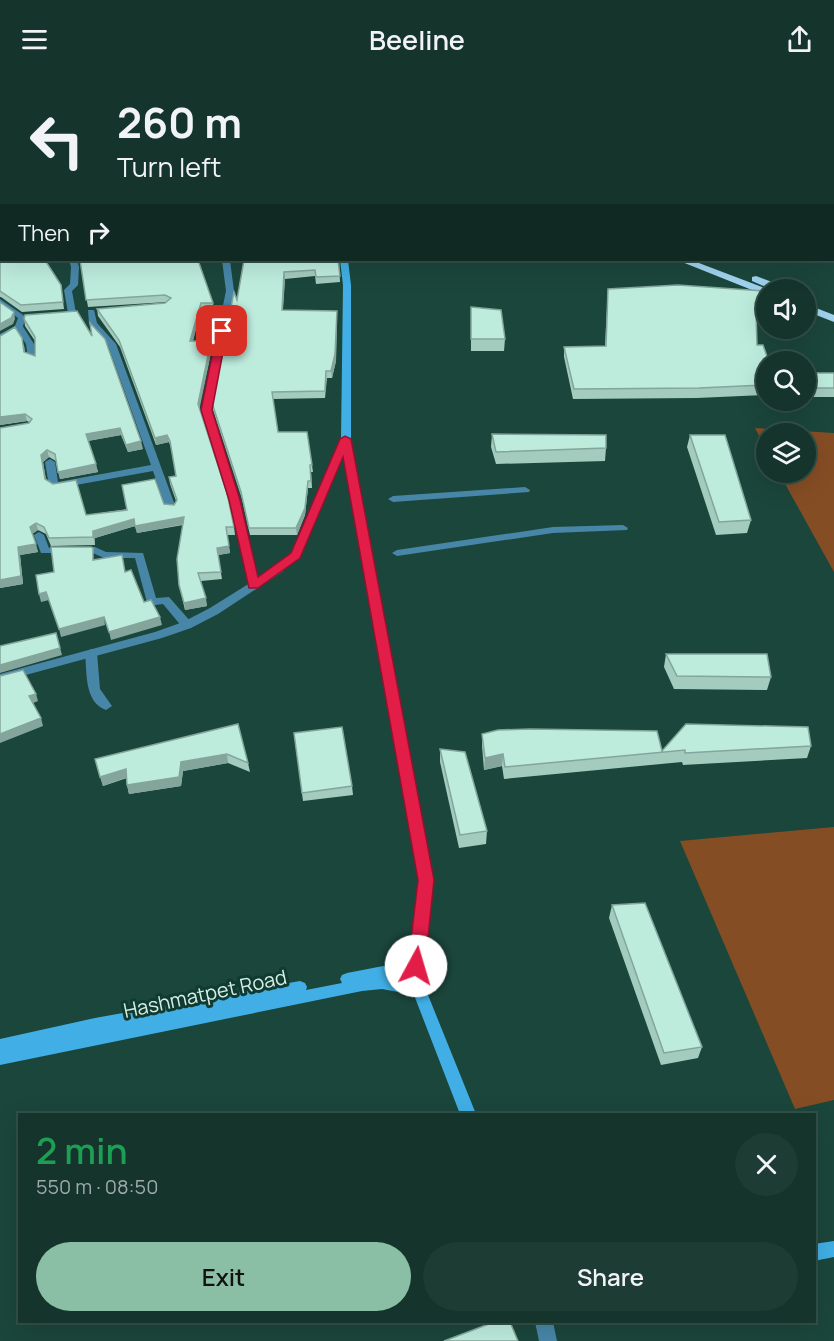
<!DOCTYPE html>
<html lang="en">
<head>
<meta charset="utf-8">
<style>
  :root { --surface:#14342c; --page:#1d3c34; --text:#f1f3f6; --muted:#9daaa9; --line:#334f48; --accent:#8abfa5 }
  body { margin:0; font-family:Manrope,sans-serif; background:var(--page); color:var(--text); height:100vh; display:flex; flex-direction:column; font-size:22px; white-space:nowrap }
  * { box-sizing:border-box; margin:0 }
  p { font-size:20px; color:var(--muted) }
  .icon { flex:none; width:33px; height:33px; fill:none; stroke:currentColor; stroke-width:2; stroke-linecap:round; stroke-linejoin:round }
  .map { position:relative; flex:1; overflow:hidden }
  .details { position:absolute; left:18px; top:1035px; width:798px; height:210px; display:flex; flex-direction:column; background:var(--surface); border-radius:0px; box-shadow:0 6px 24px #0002,0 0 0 2px var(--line) }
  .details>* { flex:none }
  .hud { position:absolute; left:0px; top:0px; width:834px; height:183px; box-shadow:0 6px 24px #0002,0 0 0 2px var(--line); background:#14342c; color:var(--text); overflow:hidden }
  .fabs { position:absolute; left:756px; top:201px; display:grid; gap:12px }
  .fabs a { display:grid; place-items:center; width:60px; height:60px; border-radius:50%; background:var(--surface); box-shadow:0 6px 24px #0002,0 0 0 2px var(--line); font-size:30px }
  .pin { position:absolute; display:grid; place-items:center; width:51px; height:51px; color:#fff; margin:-26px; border-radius:12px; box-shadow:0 3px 9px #0006 }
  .me { position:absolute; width:66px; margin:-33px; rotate:6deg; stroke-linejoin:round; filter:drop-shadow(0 0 4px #0008) }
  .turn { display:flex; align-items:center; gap:21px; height:126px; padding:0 18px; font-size:27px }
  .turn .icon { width:78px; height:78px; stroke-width:2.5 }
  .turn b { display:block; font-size:42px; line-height:51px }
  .then { display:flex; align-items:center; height:57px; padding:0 18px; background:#0003; gap:12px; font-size:22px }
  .round { display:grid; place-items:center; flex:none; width:63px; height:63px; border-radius:32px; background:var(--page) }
  .summary { display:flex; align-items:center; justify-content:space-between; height:102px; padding:0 18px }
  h1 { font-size:36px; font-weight:600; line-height:45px; color:#1e9e55 }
  .cta { display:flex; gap:12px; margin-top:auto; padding:12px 18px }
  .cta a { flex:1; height:69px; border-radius:36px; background:var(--accent); color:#111; font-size:24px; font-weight:600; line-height:69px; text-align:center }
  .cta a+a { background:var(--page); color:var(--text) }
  header { display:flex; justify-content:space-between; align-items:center; height:78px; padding:0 18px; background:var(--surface); font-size:27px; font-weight:600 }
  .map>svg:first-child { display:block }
  .green { fill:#854d24 }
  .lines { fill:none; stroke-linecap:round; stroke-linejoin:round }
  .minor { fill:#4886a8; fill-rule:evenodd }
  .tertiary { fill:#4886a8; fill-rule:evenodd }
  .secondary { fill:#41afe5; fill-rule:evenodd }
  .trunk { fill:#a0d3f0; fill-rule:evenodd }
  .wall { fill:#a3cbbe }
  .shaded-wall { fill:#84a59b }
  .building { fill:#bdecdd; stroke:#84a59b; stroke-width:1.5 }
  .route { fill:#e11d48; stroke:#92132f; stroke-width:1.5 }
  .labels { text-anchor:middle; stroke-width:6; stroke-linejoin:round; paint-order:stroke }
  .near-street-label { font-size:20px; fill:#d7eee7; stroke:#0f3b30 }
</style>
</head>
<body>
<header><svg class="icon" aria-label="menu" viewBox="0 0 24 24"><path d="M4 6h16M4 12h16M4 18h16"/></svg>Beeline<svg class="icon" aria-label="share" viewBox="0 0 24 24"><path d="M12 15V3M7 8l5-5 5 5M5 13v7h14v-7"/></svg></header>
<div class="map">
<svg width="834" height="1263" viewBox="0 0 834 1263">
  <rect width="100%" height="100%" fill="#1b463b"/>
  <!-- green -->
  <path class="green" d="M755,350L834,355V494L779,395L806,394V356H766V371Z
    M834,749V1022L795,1031L680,763Z"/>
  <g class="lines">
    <!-- minor -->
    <path class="minor" d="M61,0H67L69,2H62Z
      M354,0H368L350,2Z
      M0,14H2V18H0Z
      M0,45H2V49H0Z
      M832,82H834V86H832Z
      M69,182H77L79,189L78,207L72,213L76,235L72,238L68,235L64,212L70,206L71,189Z
      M222,182H230L234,213L211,332L240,422L259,508L254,512L249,508L230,422L201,332L226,213Z
      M88,232H94L97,245L116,266L176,430L175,432H167L166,430L153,393L54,411L49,408L45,384L50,381L55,384L58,404L151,387L108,267L89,246Z
      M16,247H22L34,266L35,283L28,281L26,266L15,249Z
      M525,409L530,412L529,414L393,424L388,421L393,418Z
      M623,447L628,450L627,452L553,455L397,478L392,475L397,472L553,449Z
      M39,454L44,457L49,470L95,469L106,474L143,475L156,520L169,519L191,544L193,547L191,550H183L163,526L148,528L135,480H104L93,475H41L34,457Z
      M91,571L97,575L100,611L112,628L106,632C84,624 87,594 85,575Z
      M535,1244H553L557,1263H539Z"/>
    <!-- tertiary -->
    <path class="tertiary" d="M0,221L26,239L22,251L0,263V256L15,248L18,240L0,227Z
      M346,358L351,361L301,477L282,494L218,536L191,550L162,560L0,604V596L155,554L183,544L210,530L274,490L291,475L341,361Z"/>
    <!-- secondary -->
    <path class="secondary" d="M340,182H348L351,207V361L433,802L423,888L426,912L476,1036H460L414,917L382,911L362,913L0,987V961L95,940L300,903L305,905L307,909L306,912L342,905L340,901L342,897L347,895L409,883L419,802L341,361L343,207ZM410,895L411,904L387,900Z
      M834,1163V1179L814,1183V1166Z"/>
    <!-- trunk -->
    <path class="trunk" d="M216,0H230L232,2H217Z
      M250,0H259L260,2H251Z
      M677,182H691L770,212H766V217L762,216Z
      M756,198L788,210L789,212H773L752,203V199Z
      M806,226L834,237V244L806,233Z"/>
  </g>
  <!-- wall -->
  <path class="wall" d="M690,0H726L724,2H695Z
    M0,121L61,207L64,231L22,234L1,219H0Z
    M80,182L213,225L214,232L201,231L193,263H211L212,270L199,330L234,449L235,457H227L230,475L218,477L222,501L201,503L207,528L185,532L179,507L183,447L137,455L135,448L95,460V467L51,468L46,456L38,452L32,456L38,474L20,477L23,506L0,510L29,344L27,343L0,347V258L24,267L25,275L35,278V263L25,248L24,241L143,371L128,374L121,357L88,363L98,394L60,401L56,383L49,379L43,384L46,402L86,437L164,426L174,427L176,423L170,406L169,399L176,398L171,370L169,364L156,367L120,269L98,238L97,231L165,225L167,224L88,229Z
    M244,182H339L340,204L316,206L315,198L285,201L283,232L337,239L336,283L332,300H327L325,320L273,321L278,354L312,387L313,394H311L312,410H308L305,437L297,457H250L242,421L213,332L212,325L237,222Z
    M608,211L763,223L756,238L757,267L766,284V317L697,320L573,321L564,279V269L605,268Z
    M471,229L505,261L504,273H471Z
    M806,295H834V319H806Z
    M492,356L606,370L605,383L496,386L491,369Z
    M690,357L751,442L747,455L716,457L687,369Z
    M666,576L771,599L767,612L674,611L664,589Z
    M238,646L248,685L250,694L228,685L183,693L181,708L129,716L127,707V700L103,708L95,681Z
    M294,655L352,708L353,717L303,723Z
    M482,656L662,673L811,668L807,680L683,687L682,684L504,701L502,688L484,692L482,668Z
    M440,671L487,753L486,766L459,770L440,684Z
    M612,827L702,969L698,980L661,987L609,840Z"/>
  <!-- shaded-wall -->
  <path class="shaded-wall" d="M284,194L285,201L282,239V232Z
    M765,213L763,223L754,242L756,233Z
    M201,225V231L191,270L190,263Z
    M337,233L336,283L332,300L331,293Z
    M14,234L15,241L13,246L0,253V246Z
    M211,263L212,270L199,333L198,326Z
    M25,336L27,343L0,347V339Z
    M120,350L121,357L87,363L86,356Z
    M167,357L169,364L156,367L155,360Z
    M141,363L143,371L128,374L126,367Z
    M47,372L49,379L43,384L47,408L41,377Z
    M96,386L98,394L60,401L58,394Z
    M308,403V410L305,437L297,457L296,450Z
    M184,439L185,446L137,455L135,448Z
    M134,441L135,448L95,460V467L93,459V453Z
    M36,445L38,452L32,456L30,449Z
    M36,466L38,474L20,477L23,506L0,510V502L18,469Z
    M229,468L230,475L218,477L217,470Z
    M46,514L49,522L41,524L39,516Z
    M206,520L207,528L185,532L184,525Z
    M104,539L105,547L61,559L59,551Z
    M160,539L162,547L111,562L109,554Z
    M56,555L62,577L0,595V587Z
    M36,616L38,623L31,626L29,618Z
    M41,640L43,648L0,665V656Z
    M227,676L228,685L183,693L181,708L129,716L127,707L181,684Z
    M503,676L502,688L484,692L485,680Z
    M126,691L128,699L103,708L100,699Z"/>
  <!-- building -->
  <path class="building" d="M0,0H40L42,2H2V7H0Z
    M86,0H177L180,2H80Z
    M190,0H205V2H184Z
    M386,0H580L581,2H387Z
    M709,0H722L724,2H714Z
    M0,22H2V37H0Z
    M2,51V69H0V54Z
    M0,76H2V113H0Z
    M0,121H2V182H45L61,207L63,224L21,227L0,213Z
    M80,182H198L213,225H201L190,263H211L198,326L227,415L234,449H226L229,468L217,470L221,494L198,495L206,520L184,525L179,507L177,481L184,439L135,448L134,441L93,453V459L49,460L44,449L36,445L30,449L36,466L18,469L21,498L0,502V350L29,345L32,341L25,336L0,339V258L15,249L22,260L24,274L35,278V259L24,241L25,237L77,233L92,258L90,245L105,261L141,363L126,367L120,350L86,356L96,386L58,394L55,376L47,372L41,377L45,401L53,406L76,402L86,437L127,432L122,407L155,401L164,426L174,427L177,422L169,399L176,398L170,363L167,357L155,360L119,262L97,231L165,225L171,220L165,217L86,222Z
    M244,182H338L340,198L316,199L315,192L284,194L282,232L337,233L335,276L331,293H326L325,313L272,314L278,354H307L312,387H310L311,403H308L305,430L296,450H249L241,414L212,325L234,214L237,222Z
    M678,207L765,213L756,233L757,267H763L769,284H766V307L699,310L574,311L564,269L606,268L608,211Z
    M0,224L14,234L11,240L0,246Z
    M471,229L501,232L505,261H471Z
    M806,295H834V310H806Z
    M492,356L606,357V370L496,374Z
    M690,357H725L751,442L719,444Z
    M51,469H91L93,470V482L122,477L125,494L131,492L144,524L151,522L160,539L109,554L104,539L59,551L46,514L39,516L36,497L54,494Z
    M56,555L60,570L0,587V568Z
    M666,576H767L771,599L677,598Z
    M23,592L36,616L29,618L41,640L0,656V598Z
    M238,646L248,685L227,676L181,684L179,699L127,707L126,691L100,699L95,681Z
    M686,646L808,649L811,668L685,675V672L505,689L503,676L485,680L482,656L498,652L530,651L657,653L662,673Z
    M342,649L352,708L302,715L294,655Z
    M440,671L465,674L487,753L460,757Z
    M645,825L702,969L664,975L612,827Z
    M494,1244H510L518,1263H444Z"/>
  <!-- route -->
  <path class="route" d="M222,250L227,253L212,332L240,422L258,499L291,475L340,361L345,358L351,361L434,802L425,888L422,893L416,895L411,893L408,888L418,802L343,379L300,480L258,510H249L229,422L201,332L217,253Z"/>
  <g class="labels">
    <!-- near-street labels -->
    <g class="near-street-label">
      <text transform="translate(205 916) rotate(-12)" y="7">Hashmatpet Road</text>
    </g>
  </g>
</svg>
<div class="fabs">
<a><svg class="icon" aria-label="sound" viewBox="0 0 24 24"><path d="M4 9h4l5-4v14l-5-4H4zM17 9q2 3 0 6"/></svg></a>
<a><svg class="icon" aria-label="search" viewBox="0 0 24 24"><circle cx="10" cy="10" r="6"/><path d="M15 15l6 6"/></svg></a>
<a><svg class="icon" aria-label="layers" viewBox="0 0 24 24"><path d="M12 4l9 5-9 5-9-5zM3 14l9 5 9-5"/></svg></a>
</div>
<div class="pin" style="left:222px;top:253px;background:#d93025"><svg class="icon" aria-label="arrive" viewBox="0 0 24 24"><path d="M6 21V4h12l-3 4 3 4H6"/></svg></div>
<svg class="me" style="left:416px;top:888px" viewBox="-20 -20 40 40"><circle r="19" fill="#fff"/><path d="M0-13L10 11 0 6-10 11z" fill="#e11d48"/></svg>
<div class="hud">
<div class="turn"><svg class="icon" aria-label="left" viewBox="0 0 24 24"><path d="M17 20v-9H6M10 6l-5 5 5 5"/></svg><div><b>260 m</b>Turn left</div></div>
<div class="then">Then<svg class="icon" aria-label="right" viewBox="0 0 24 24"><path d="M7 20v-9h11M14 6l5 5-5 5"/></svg></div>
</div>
<section class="details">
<div class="summary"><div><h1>2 min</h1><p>550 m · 08:50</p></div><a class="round"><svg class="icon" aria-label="close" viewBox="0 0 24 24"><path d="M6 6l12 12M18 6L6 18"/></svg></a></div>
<div class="cta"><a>Exit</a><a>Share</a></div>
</section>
</div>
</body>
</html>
